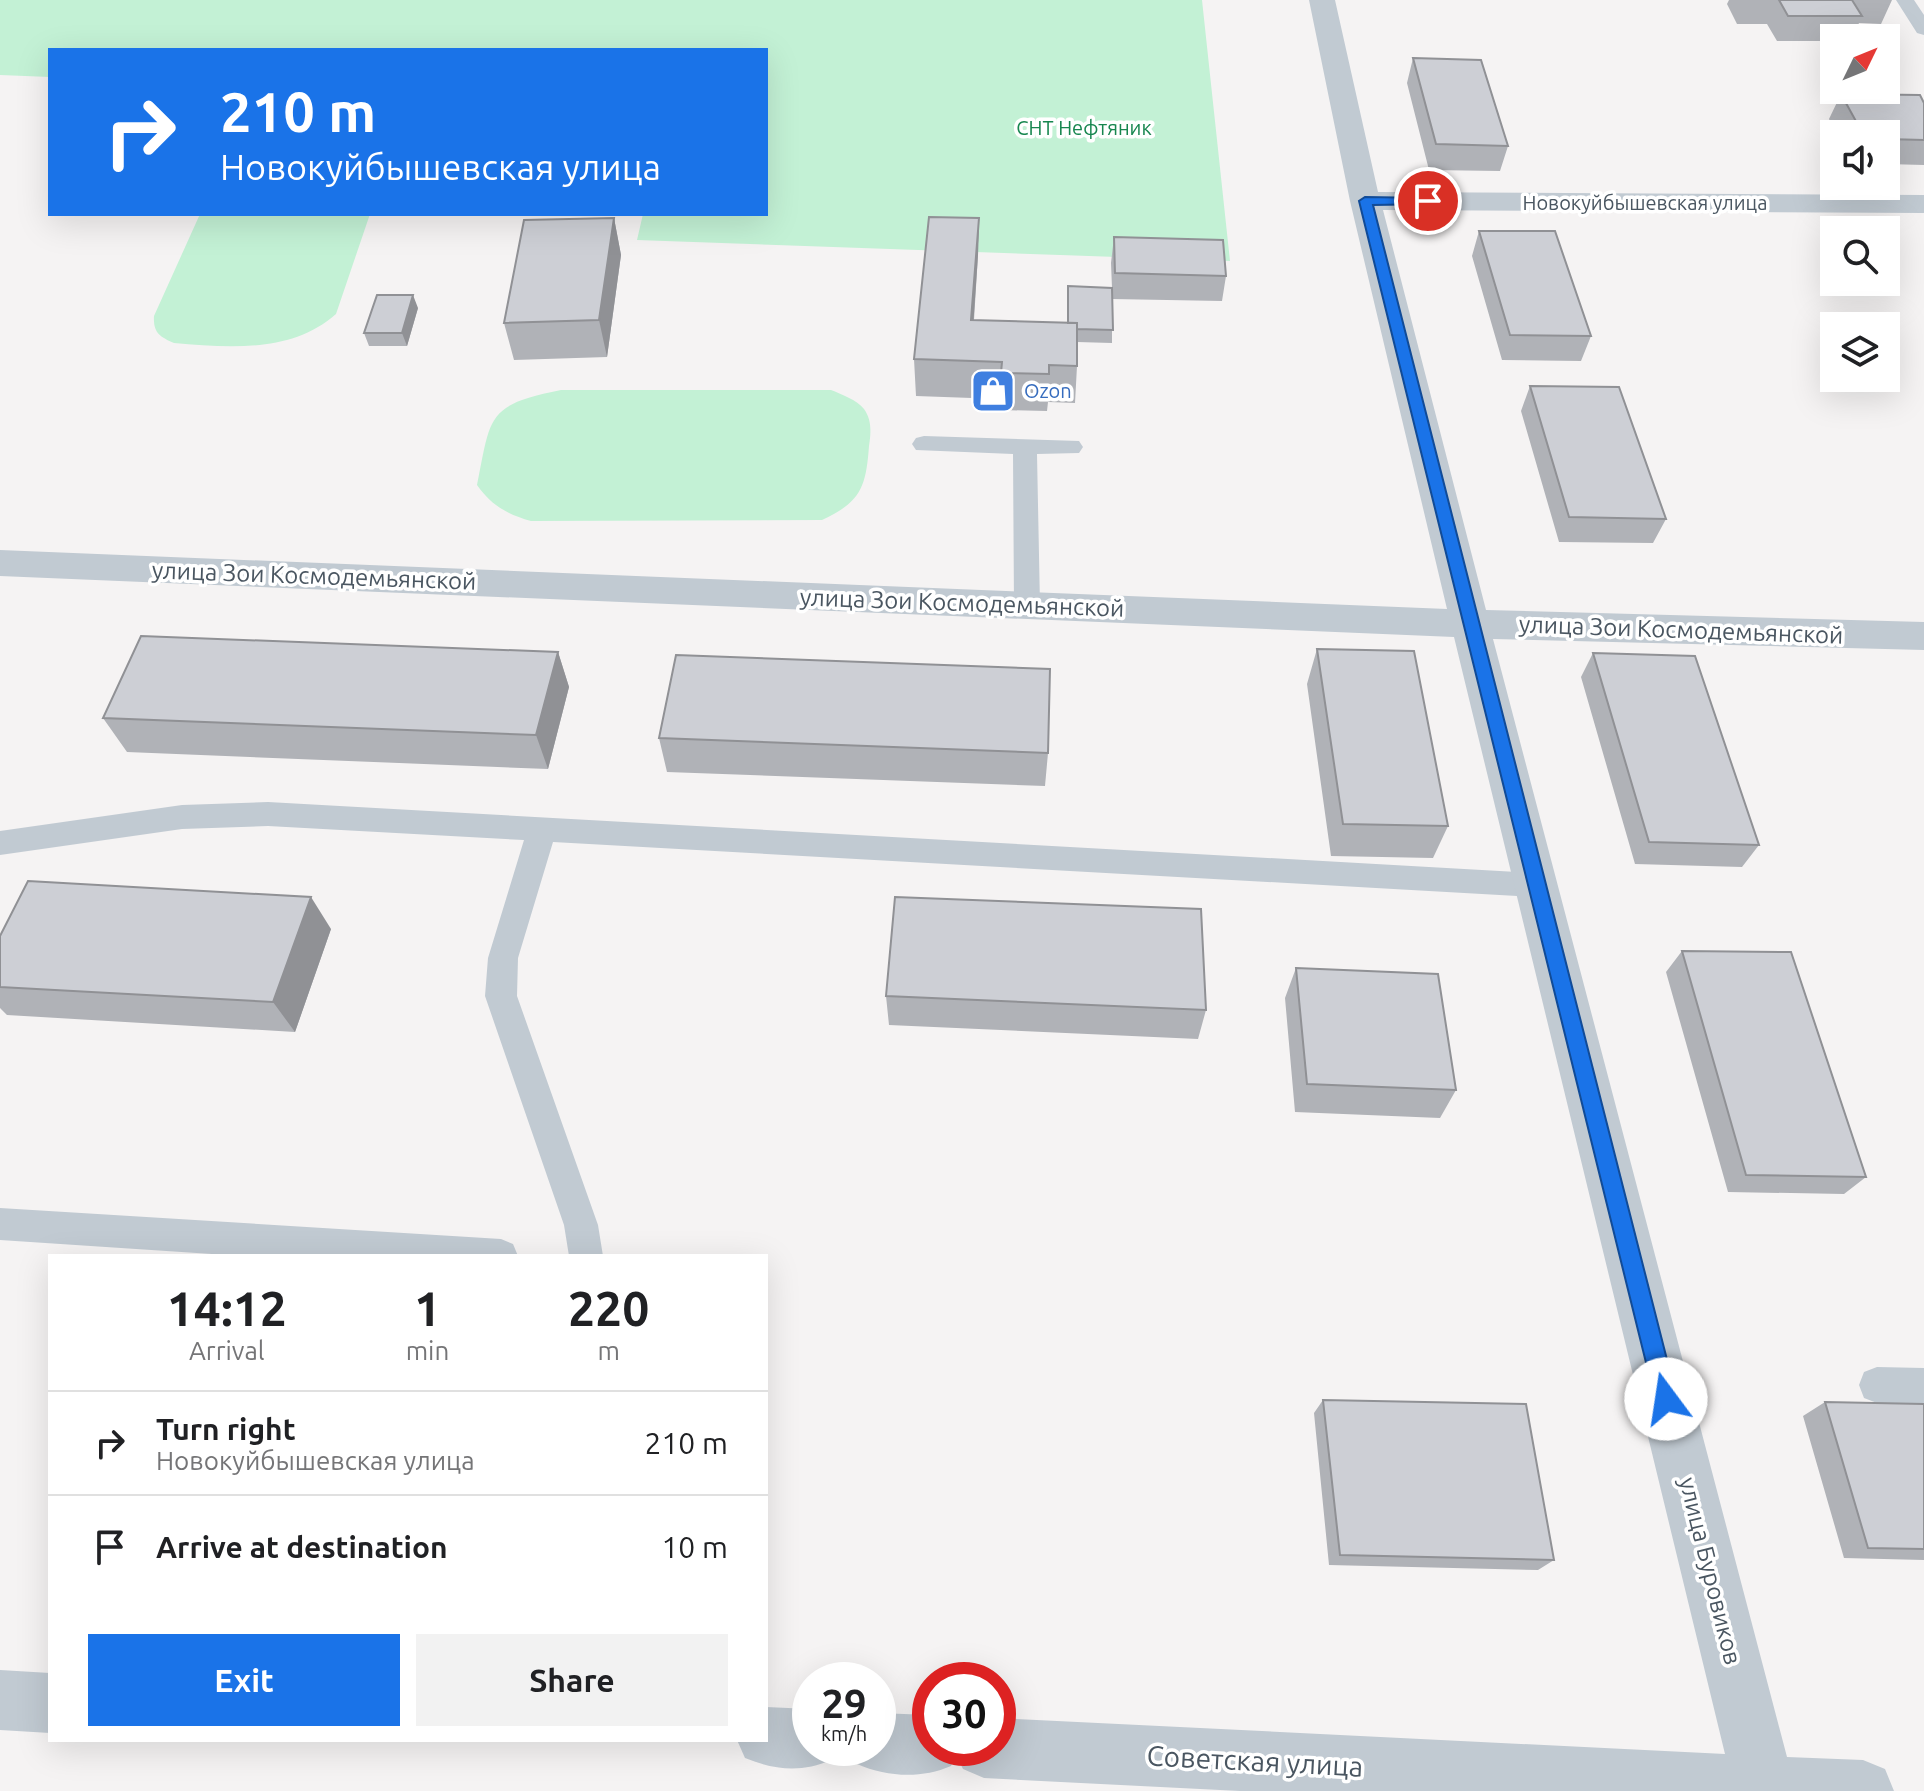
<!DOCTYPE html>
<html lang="en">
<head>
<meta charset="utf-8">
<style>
  :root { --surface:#fff; --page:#f2f2f2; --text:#202124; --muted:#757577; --line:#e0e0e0; --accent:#1a73e8 }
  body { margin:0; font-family:Ubuntu,sans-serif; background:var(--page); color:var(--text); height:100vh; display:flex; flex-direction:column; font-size:30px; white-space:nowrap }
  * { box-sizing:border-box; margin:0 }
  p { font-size:26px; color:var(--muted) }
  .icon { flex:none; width:44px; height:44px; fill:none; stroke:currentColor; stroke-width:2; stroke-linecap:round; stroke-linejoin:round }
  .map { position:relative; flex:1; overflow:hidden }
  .details { position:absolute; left:48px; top:1254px; width:720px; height:488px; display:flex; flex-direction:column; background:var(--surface); border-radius:0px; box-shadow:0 8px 32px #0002 }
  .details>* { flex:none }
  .guide { position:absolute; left:48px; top:48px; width:720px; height:168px; border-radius:0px; box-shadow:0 8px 32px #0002; background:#1a73e8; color:#fff; overflow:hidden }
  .needle { width:52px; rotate:47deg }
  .controls { position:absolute; left:1820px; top:24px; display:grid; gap:16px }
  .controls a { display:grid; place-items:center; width:80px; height:80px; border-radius:0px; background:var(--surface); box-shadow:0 8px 32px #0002; font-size:40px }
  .speed { position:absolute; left:792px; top:1662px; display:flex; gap:16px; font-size:40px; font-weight:700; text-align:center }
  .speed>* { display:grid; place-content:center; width:104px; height:104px; border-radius:50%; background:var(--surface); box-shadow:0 8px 32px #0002; line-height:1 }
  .speed small { font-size:20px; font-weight:400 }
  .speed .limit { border:12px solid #d22; background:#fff; color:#111 }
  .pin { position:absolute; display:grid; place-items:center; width:68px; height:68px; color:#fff; margin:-34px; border:4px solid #fff; border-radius:50%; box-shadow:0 2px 8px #0007 }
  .me { position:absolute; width:88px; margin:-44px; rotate:346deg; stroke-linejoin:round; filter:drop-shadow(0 0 6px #0008) }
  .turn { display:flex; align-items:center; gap:28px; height:168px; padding:0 40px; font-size:36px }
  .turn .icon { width:104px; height:104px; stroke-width:2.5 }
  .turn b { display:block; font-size:56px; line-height:68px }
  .eta { display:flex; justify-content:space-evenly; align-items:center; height:136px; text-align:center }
  .eta b { font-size:48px; font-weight:700; line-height:56px }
  .action { display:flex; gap:16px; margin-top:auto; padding:16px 40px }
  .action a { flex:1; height:92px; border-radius:0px; background:var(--accent); color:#fff; font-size:32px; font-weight:700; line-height:92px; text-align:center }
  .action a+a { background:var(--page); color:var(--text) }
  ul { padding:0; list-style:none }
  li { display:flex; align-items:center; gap:24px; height:104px; padding:0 40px; border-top:2px solid var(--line) }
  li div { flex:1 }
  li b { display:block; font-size:30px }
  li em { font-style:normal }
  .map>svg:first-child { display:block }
  .green { fill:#c3f1d5 }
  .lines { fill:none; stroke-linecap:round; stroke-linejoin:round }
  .lane { fill:#c1cad2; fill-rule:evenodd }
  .street { fill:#c1cad2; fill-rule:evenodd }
  .wall { fill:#b0b2b7 }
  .shaded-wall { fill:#909195 }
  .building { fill:#cdcfd5; stroke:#909195; stroke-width:2 }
  .route { fill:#1a73e8; stroke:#114b97; stroke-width:2 }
  .labels { text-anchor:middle; stroke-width:7; stroke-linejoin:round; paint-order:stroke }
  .far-park-label { font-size:20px; fill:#17864f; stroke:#fff }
  .far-street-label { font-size:20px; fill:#4a5661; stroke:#fff }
  .far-shop-label { font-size:20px; fill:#366cbe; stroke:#fff; text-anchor:start }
  .street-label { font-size:24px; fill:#4a5661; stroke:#fff }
  .near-street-label { font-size:28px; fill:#4a5661; stroke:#fff }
</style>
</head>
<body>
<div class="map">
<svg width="1924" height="1791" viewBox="0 0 1924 1791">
  <rect width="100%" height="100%" fill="#f5f3f3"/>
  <!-- green -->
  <path class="green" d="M0,0H1202L1230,261L637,240L643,214H766V50H50V77L0,75Z
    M200,214H370L336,314C292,353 230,348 174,343C160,337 153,333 154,316Z
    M561,390H831C841,394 857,400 864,409C872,420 871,433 869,446C866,487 861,502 822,520L531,521C507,514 492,506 477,485C491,416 486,405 561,390Z"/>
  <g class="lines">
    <!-- lane -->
    <path class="lane" d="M1896,0H1914L1924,15V35L1917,33Z
      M924,436L1079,441L1083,447L1079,453L1037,454L1040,606L1036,613L1027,615L1018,613L1014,606L1013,454L916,450L912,444L916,438Z
      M268,802L1536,873L1547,876L1551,885L1547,894L1536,897L553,842L518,958L517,996L598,1225L603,1256H569L564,1225L485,996L488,958L524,840L268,826L182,829L0,855V831L182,805Z
      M0,1208L501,1239L513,1244L518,1256H242L0,1240Z
      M1877,1367L1924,1368V1404L1877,1403L1864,1398L1859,1385L1864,1372Z"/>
    <!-- street -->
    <path class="street" d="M1309,0H1335L1378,192L1924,195V213L1383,210L1486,610L1924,622V650L1493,639L1787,1757L1863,1760L1885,1769L1894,1791H1240L984,1778L963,1769L956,1755L951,1766C921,1779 887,1777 857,1764L850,1748H878V1713L930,1715V1748H998V1718L1725,1754L1454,637L0,576V550L1447,609L1350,201Z
      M0,1670L50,1673V1733L0,1730Z
      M766,1707L810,1709V1748H837L831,1760C802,1773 774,1770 745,1758L737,1740H766Z"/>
  </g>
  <!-- wall -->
  <path class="wall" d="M1729,0H1892L1881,24L1859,23L1852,38H1834V41H1777L1767,24H1737L1727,4Z
    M1413,58L1508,146L1500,171L1429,170L1407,83Z
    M1841,94L1924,103V165L1886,164V134H1837L1829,119Z
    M614,218L621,255L607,357L514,360L504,323Z
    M979,218L978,255L974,320L1067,323L1068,286L1112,288L1111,263L1114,237L1226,276L1222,301L1112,299V343L1077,342V366L1075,403L1048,402L1047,411L1000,410V399L916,396L914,359Z
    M1479,231L1591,336L1581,361L1502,360L1472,256Z
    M418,308L407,346H369L364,333Z
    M1530,386L1666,519L1653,543L1559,542L1521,411Z
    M1317,649L1448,826L1433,858L1331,856L1307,684Z
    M558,652L569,687L548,769L127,752L103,718Z
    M1593,653L1759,845L1742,867L1635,864L1581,677Z
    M659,738L1048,753L1045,786L667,772Z
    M331,929L295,1032L7,1015L0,1008V936Z
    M1682,951L1866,1177L1844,1194L1728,1192L1666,972Z
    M1296,968L1456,1090L1440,1118L1295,1112L1285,998Z
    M886,996L1206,1010L1198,1039L889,1025Z
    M1323,1400L1554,1560L1538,1570L1329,1565L1314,1413Z
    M1825,1402L1924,1404V1560L1844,1558L1803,1416Z"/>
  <!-- shaded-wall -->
  <path class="shaded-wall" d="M614,218L621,255L607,357L599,320Z
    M979,218L978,255L971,357V320Z
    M413,295L418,308L407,346L402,333Z
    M558,652L569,687L548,769L536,735Z
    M311,897L331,929L295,1032L273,1002Z"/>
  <!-- building -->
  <path class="building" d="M1779,0H1852L1862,16H1788Z
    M1413,58L1481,60L1508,146L1436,144Z
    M1841,94L1920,95L1924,103V140L1886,139V134H1863Z
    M929,217L979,218L971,320L1077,323V366L1049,365V374L1001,373L1002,362L914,359Z
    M614,218L599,320L504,323L524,220Z
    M1479,231H1555L1591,336L1510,335Z
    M1114,237L1223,240L1226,276L1115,273Z
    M1068,286L1112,288L1113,330L1077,329V323H1068Z
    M377,295H413L402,333H364Z
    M1530,386L1619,387L1666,519L1569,517Z
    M141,636L558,652L536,735L103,718Z
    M1317,649L1414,651L1448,826L1343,824Z
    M1593,653L1695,656L1759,845L1649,842Z
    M676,655L1050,669L1048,753L659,738Z
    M28,881L311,897L273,1002L0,987V936Z
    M895,897L1201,909L1206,1010L886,996Z
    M1682,951L1791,952L1866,1177L1746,1175Z
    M1296,968L1438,974L1456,1090L1307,1084Z
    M1323,1400L1526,1404L1554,1560L1340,1555Z
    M1825,1402L1924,1404V1549L1868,1548Z"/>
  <!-- route -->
  <path class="route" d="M1428,198L1432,199V204L1373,205L1677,1399L1674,1407L1666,1410L1658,1407L1655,1399L1359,201L1365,197Z"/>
  <!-- icons -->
  <defs>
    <g id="shop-square" transform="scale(2.3)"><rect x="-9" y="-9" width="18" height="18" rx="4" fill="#3f7fe0" stroke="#fff"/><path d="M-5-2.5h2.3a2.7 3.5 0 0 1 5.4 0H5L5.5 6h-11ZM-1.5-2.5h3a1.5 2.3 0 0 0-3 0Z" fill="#fff"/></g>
  </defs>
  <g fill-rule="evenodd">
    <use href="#shop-square" x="993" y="391"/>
  </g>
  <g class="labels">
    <!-- far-park labels -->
    <g class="far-park-label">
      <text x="1084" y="135">СНТ Нефтяник</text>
    </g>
    <!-- far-street labels -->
    <g class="far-street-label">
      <text x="1645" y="210">Новокуйбышевская улица</text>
    </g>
    <!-- far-shop labels -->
    <g class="far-shop-label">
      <text x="1024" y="398">Ozon</text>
    </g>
    <!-- street labels -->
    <g class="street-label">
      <text transform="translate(314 576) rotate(2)" y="8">улица Зои Космодемьянской</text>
      <text transform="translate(962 603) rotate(2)" y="8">улица Зои Космодемьянской</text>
      <text transform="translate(1681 630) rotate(2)" y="8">улица Зои Космодемьянской</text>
      <text transform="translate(1710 1571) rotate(76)" y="8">улица Буровиков</text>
    </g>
    <!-- near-street labels -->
    <g class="near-street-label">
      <text transform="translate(1255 1761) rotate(3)" y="10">Советская улица</text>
    </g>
  </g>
</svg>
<div class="controls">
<a><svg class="needle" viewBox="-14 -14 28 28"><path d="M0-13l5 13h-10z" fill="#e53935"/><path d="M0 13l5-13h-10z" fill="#757577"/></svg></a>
<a><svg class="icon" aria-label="sound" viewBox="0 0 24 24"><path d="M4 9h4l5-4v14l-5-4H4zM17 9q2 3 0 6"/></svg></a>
<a><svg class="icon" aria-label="search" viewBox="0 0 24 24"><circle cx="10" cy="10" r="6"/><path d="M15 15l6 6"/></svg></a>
<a><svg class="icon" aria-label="layers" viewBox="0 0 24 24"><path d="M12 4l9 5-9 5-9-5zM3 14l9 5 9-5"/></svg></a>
</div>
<div class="speed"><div>29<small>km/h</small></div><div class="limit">30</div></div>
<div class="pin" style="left:1428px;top:201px;background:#d93025"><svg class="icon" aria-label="arrive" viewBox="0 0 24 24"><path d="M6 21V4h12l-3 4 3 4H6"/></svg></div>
<svg class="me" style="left:1666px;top:1399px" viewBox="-20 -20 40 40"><circle r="19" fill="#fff"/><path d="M0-13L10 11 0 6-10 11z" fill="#1a73e8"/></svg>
<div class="guide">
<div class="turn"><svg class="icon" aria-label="right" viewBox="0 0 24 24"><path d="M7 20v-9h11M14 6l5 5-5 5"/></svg><div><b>210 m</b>Новокуйбышевская улица</div></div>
</div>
<section class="details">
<div class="eta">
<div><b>14:12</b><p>Arrival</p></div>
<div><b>1</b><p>min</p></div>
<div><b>220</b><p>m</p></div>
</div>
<ul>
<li><svg class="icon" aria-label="right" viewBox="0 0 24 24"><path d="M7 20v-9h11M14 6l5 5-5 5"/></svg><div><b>Turn right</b><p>Новокуйбышевская улица</p></div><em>210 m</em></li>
<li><svg class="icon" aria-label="arrive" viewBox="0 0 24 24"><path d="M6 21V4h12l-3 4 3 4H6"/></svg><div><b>Arrive at destination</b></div><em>10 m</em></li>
</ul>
<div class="action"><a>Exit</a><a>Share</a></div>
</section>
</div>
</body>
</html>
